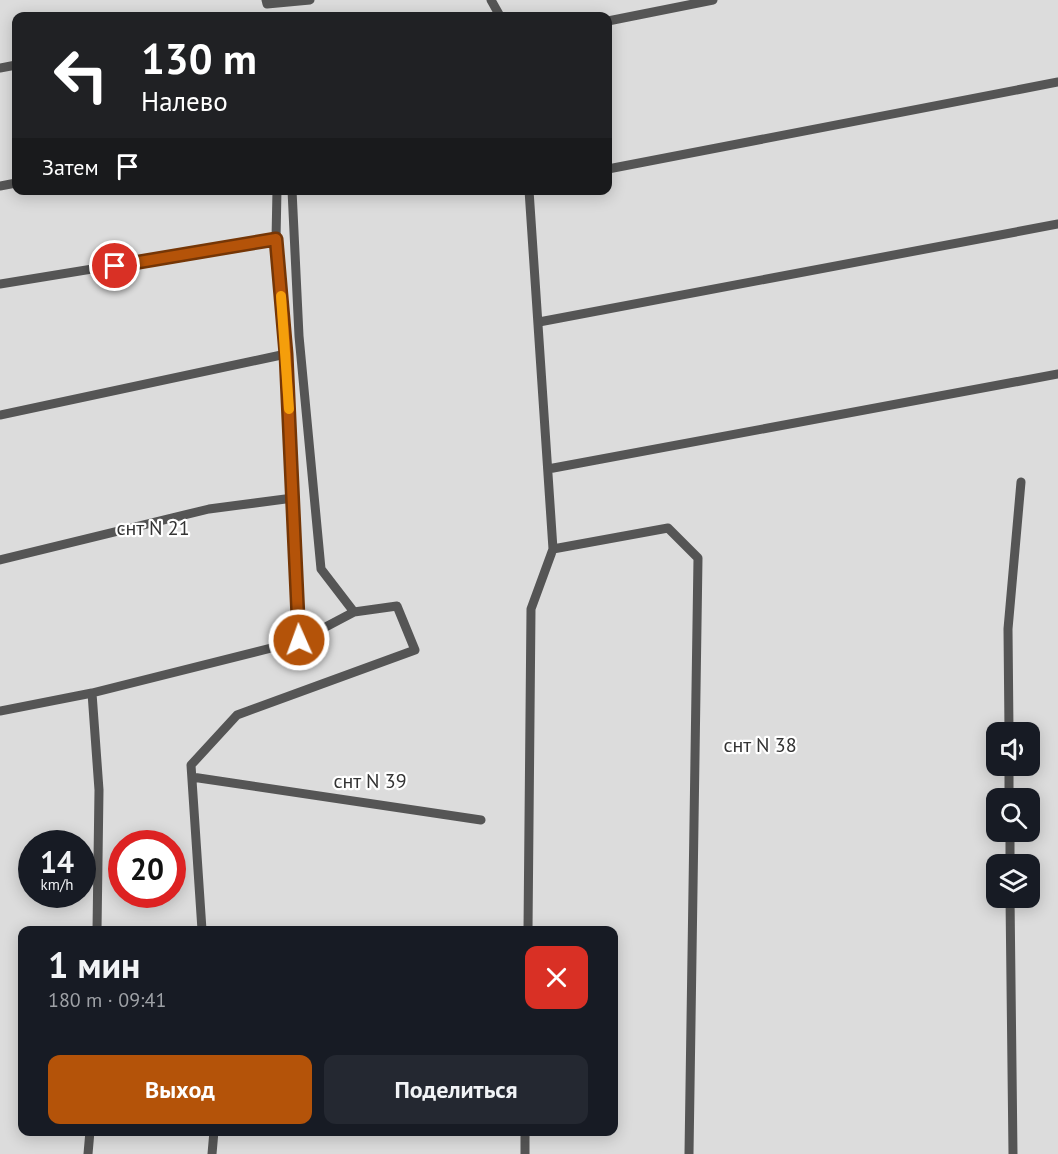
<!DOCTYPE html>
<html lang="ru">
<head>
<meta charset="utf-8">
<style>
  :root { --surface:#171b24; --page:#242831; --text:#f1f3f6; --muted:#9ea1a6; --accent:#b45309 }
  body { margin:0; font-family:"PT Sans",sans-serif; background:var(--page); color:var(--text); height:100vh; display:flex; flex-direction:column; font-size:22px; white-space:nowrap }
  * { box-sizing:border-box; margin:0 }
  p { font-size:20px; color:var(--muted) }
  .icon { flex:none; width:33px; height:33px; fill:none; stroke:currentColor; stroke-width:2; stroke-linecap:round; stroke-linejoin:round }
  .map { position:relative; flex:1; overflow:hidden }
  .details { position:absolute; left:18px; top:926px; width:600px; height:210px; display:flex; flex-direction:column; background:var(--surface); border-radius:12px; box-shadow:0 3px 15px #0003 }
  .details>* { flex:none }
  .top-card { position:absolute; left:12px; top:12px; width:600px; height:183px; border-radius:12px; box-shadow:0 3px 15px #0003; background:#202124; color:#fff; overflow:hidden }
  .buttons { position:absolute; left:986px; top:722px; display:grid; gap:12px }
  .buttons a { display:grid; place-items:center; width:54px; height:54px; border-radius:12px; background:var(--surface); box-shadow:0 3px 15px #0003; font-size:30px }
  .speed { position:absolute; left:18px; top:830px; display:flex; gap:12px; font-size:30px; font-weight:700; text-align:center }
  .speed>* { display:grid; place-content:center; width:78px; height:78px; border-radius:50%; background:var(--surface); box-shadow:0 3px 15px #0003; line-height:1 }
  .speed small { font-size:15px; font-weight:400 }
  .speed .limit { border:9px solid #d22; background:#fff; color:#111 }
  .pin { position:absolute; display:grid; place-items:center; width:51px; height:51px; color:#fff; margin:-26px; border:3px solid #fff; border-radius:50%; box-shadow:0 2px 6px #0007 }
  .me { position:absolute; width:66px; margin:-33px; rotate:358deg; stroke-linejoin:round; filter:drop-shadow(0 0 4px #0008) }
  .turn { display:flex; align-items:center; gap:21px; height:126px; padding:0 30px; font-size:27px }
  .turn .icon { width:78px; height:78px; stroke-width:2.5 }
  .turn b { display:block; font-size:42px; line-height:51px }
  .then { display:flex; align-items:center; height:57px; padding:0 30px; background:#0003; gap:12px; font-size:22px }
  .round { display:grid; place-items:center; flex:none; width:63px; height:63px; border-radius:12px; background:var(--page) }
  .overview { display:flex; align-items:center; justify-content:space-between; height:102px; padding:0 30px }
  h1 { font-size:36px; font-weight:800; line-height:45px }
  .primary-button { display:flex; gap:12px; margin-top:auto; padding:12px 30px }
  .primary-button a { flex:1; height:69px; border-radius:12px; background:var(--accent); color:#fff; font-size:24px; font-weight:800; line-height:69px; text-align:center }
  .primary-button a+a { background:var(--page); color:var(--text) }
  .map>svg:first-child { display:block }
  .green { fill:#dcdcdc; fill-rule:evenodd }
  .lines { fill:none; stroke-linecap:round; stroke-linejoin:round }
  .service { stroke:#555; stroke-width:9 }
  .route-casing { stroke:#753606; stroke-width:15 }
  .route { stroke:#b45309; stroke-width:10 }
  .slow { stroke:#f59e0b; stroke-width:10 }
  .labels { text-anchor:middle; stroke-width:4.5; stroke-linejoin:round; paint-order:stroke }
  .park-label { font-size:20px; fill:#333; stroke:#fff }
</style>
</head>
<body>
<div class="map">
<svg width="1058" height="1154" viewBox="0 0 1058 1154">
  <rect width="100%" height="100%" fill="#fff"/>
  <!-- green -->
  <path class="green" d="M0,0H1058V1154H0ZM16,16H608V190H16ZM996,732H1029V765H996ZM996,798H1029V831H996ZM32,843H82V894H32ZM122,843H172V894H122ZM996,864H1029V897H996ZM22,930H614V1131H22Z"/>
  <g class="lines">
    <!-- service -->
    <path class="service" d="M266,0L267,4L310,0
      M491,0L500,16
      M608,21L713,0
      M0,68L16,65
      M608,169L1058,82
      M0,186L16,183
      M277,190L276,239L286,354L299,641
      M529,190L553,549
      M0,284L276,239
      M539,322L1058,224
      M0,415L286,354
      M548,469L1058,374
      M0,560L209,509L293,498
      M92,693L99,790L97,930
      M0,711L92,693L299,641L354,612
      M1009,732L1008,629L1021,482
      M1009,765V798
      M192,777L481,820
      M1010,831V864
      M1010,897L1013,1154
      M202,930L191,765L237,715L415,650L397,606L354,612L321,569L299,336L292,190
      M528,930L531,609L553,549L668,528L698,558L689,1154
      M88,1154L90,1131
      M212,1154L214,1131
      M525,1154V1131"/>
  </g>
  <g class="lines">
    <!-- route casing -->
    <g class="route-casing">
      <path id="route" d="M115,266L276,239L286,354L299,640"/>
    </g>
    <!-- route -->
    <use href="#route" class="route"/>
    <!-- slow -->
    <path class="slow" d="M281,296L289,409"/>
  </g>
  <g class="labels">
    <!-- park labels -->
    <g class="park-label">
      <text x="153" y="535">снт N 21</text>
      <text x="760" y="752">снт N 38</text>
      <text x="370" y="788">снт N 39</text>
    </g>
  </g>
</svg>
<div class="buttons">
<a><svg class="icon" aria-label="sound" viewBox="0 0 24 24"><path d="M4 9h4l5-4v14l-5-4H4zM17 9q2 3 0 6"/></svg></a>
<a><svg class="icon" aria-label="search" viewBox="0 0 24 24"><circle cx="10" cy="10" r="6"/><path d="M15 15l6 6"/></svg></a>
<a><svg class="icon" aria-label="layers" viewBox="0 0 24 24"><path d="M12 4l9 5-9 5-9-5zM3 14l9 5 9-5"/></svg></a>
</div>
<div class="speed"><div>14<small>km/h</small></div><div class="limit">20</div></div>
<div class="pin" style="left:115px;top:266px;background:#d93025"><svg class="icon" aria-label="arrive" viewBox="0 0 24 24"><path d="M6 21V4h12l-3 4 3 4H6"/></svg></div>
<svg class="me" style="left:299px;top:640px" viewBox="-20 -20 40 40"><circle r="17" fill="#b45309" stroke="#fff" stroke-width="3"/><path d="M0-11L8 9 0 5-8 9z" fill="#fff"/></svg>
<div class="top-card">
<div class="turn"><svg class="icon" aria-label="left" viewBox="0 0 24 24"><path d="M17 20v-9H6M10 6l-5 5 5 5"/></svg><div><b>130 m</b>Налево</div></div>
<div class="then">Затем<svg class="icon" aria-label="arrive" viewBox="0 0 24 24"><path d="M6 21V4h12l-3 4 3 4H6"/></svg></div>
</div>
<section class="details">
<div class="overview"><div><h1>1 мин</h1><p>180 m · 09:41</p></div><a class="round" style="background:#d93025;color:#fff"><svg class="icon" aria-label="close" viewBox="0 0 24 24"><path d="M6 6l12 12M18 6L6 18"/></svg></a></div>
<div class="primary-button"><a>Выход</a><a>Поделиться</a></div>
</section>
</div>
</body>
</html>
